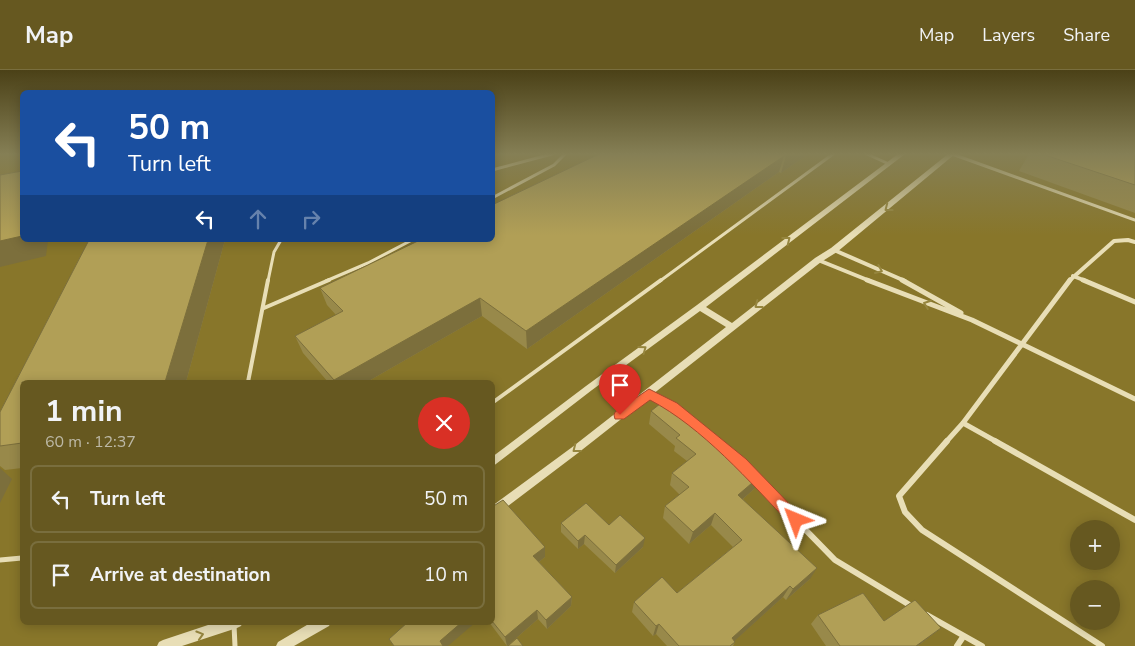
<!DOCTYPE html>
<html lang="en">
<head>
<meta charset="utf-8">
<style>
  :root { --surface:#665820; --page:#6e612d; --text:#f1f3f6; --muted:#bcb8a5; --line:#796e3e }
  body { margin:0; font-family:"Nunito Sans",sans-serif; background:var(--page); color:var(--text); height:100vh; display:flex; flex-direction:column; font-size:19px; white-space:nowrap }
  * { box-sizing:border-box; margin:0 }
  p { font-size:16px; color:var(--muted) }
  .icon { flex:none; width:28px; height:28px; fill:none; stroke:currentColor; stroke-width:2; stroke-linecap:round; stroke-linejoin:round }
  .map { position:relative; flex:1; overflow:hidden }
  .sheet { position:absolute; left:20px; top:310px; width:475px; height:245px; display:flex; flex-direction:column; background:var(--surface); border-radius:8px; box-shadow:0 2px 12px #0003 }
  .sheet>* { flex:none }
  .guide { position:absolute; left:20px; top:20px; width:475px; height:152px; border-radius:8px; box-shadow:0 2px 12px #0003; background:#1a4fa0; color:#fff; overflow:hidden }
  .fabs { position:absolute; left:1070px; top:450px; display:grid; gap:10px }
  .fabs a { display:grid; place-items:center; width:50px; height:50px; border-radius:50%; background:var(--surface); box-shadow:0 2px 12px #0003; font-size:25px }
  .pin { position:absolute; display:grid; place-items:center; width:42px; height:42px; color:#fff; margin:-51px -21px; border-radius:50% 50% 50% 0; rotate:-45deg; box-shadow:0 0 5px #0007 }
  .pin .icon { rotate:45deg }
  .me { position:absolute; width:55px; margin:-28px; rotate:316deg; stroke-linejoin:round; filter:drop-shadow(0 0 4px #0008) }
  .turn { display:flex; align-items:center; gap:18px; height:105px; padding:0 25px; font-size:22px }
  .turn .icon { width:65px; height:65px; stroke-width:2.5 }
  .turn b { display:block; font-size:35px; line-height:42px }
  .lanes { display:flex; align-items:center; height:48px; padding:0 25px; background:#0003; justify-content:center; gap:25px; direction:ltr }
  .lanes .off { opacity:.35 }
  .round { display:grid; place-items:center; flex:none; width:52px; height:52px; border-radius:26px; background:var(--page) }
  .overview { display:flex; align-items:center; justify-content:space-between; height:85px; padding:0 25px }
  h1 { font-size:30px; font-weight:700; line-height:38px }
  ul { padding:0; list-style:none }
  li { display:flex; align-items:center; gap:15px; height:68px; margin:0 10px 8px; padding:0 15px; border:2px solid var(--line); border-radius:8px }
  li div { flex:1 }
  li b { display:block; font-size:19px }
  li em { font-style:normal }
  header { display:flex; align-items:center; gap:30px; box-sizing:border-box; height:70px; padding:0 25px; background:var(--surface); border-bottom:1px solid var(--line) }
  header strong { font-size:24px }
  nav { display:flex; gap:28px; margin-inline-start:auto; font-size:18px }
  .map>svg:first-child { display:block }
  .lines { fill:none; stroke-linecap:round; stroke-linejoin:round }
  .service-far2 { stroke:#e8deb6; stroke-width:3 }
  .service-far1 { stroke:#e8deb6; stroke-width:4 }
  .service { stroke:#e8deb6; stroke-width:5 }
  .minor-far2 { stroke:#e8deb6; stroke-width:4 }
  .minor-far1 { stroke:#e8deb6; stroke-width:5 }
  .minor { stroke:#e8deb6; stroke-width:6 }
  .tertiary { fill:#e8deb6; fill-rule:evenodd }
  .wall { fill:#98894a }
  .shaded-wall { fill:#7c6f3c }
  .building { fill:#b19f56; stroke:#7c6f3c }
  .oneway { stroke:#96863f }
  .route { fill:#ff7043; stroke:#a6492c }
</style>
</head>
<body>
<header>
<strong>Map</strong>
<nav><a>Map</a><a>Layers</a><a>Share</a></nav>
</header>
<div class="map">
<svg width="1135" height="576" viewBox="0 0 1135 576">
  <rect width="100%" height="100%" fill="#88762a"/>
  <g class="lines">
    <!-- service-far2 -->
    <path class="service-far2" d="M867,84L889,94
      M952,84L1135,150
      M492,100L552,84
      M492,128L554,95L565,84
      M268,211L274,182L281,170
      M326,211L368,193L412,170
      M660,211L833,84"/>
    <!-- service-far1 -->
    <path class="service-far1" d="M264,238L329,210
      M248,312L268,210
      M492,333L661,210"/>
    <!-- service -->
    <path class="service" d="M0,490L22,488
      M234,555L235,576"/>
    <!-- minor-far2 -->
    <path class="minor-far2" d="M834,180L905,211
      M818,190L870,211
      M1073,206L1086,211
      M1069,211L1114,171L1128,170L1135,172"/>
    <!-- minor-far1 -->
    <path class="minor-far1" d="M867,210L972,250L1135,329
      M902,210L961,243
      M1083,210L1135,232
      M649,324L673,336L694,354
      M963,353L997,372
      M946,372L963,353L1070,210"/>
    <!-- minor -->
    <path class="minor" d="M947,371L899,426L905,442L922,460L1102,576
      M995,371L1135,450
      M753,406L835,490L913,537
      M927,545L982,576
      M957,576L963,567"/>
    <!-- tertiary -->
    <path class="tertiary" d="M898,84H905L706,237L732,253L815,188L831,178L948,84H955L837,182L821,192L578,383L492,448V436L571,378L726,257L700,241L592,320L492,397V387L586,316L697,235Z
      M217,552H243L241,556L237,558L182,576H157L159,572L163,570Z
      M312,552H331L329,556L294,576H276L278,572Z"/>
  </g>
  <!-- wall -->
  <path class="wall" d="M599,84H808L781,103L779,102L527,279L482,246L367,312H328L303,283L295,266L336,245L327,235L320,218Z
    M1029,84H1135V143L1019,101Z
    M89,170H225L186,312H22V398L5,400L0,396V342Z
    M651,341L754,419L743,429L810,509L786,530L783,527L734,571L735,572L733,576H667L656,564L653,566L632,542L634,532L677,523L733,477L711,455L689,474L663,448L665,436L680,425L670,415L672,403L687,391L674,381L675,376L649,354Z
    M492,437L545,477V487L539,492L572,527L571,536L547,559L538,549L507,576L489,552H492Z
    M561,453L609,455L643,477L615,503L584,474L578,479L561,462Z
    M818,545L884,551L941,558L918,576H826L811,554Z"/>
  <!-- shaded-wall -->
  <path class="shaded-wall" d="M789,84H808L781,103L786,86Z
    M784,86L779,102L527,279L526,261Z
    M22,166V170H48L46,186L0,197V171Z
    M208,170H225L186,312H165Z
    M480,228L482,246L367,312H335L334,310Z
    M0,398L12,409L0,433Z
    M759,407L754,419L734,437L738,425Z
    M715,443L711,455L689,474L693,462Z
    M585,465L584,474L578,479V471Z
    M645,468L643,477L615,503L616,495Z
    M545,477V487L534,496L533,486Z
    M817,498L810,509L786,530L793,519Z
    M790,516L783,527L729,576L732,568Z
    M572,527L571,536L547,559L546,550Z
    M537,540L538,549L507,576L505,567Z
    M462,552H476L448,576H442L440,571Z
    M659,554L656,564L653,566L656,556Z
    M941,558L918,576H916Z"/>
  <!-- building -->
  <path class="building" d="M599,84H789L786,86H784L526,261L480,228L334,310L295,266L343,241L320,218L420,170H492V135Z
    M1042,84H1135V115Z
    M22,101V166L0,171V105Z
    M89,170H208L165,312H22V373L0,376V342Z
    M665,330L759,407L738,425L817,498L793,519L790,516L732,568L735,572L730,576H679L659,554L656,556L634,532L662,507L677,523L742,470L715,443L693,462L665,436L689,417L672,403L696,384L676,368L680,365L651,341Z
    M503,430L545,477L533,486L572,527L546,550L537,540L505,567L492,551V437Z
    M586,433L609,455L620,445L645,468L616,495L585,465L578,471L561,453Z
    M863,523L884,551L915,530L941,558L916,576H840L818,545Z
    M408,552H462L440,571L443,576H394L389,569Z
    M517,568L523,576H508Z"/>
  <!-- one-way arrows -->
  <defs><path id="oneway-chevron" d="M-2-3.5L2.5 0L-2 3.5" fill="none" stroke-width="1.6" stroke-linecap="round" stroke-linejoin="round" transform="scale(1.25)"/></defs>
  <g class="oneway">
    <use href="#oneway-chevron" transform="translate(888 138) rotate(142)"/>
    <use href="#oneway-chevron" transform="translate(787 170) rotate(-38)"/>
    <use href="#oneway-chevron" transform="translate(879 200) rotate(23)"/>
    <use href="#oneway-chevron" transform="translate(927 234) rotate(-160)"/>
    <use href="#oneway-chevron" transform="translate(758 235) rotate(143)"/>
    <use href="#oneway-chevron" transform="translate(643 279) rotate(-36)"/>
    <use href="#oneway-chevron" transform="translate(576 379) rotate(142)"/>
    <use href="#oneway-chevron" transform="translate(200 565) rotate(-17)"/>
  </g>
  <!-- sky -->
  <linearGradient id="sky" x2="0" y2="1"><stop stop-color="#4b4117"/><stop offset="0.51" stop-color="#857f55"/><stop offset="1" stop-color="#857f55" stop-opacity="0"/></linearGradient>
  <rect width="1135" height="165" fill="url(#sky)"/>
  <!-- route -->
  <path class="route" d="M649,319L677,333L746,389L801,446L803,450L801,455L796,457L791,455C750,412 702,357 650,330L624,349H615L614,345L615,342Z"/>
</svg>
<div class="fabs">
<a>+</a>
<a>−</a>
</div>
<div class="pin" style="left:620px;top:345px;background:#d93025"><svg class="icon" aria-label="arrive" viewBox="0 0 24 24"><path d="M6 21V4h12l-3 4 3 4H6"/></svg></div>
<svg class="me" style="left:796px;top:450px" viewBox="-20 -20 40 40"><path d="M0-17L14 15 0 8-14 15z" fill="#ff7043" stroke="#fff" stroke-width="4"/></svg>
<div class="guide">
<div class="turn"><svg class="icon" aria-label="left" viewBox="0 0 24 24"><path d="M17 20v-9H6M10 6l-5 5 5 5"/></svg><div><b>50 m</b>Turn left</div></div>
<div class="lanes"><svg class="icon" aria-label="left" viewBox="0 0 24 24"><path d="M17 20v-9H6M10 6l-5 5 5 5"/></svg><svg class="icon off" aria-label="ahead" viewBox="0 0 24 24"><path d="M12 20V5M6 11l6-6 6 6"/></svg><svg class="icon off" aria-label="right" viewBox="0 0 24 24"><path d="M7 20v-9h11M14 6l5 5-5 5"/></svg></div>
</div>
<section class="sheet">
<div class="overview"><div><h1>1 min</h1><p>60 m · 12:37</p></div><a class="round" style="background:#d93025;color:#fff"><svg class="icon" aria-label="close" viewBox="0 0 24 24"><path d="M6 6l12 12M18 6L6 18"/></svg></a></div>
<ul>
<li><svg class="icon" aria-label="left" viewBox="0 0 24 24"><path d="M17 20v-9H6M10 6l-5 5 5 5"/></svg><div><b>Turn left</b></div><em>50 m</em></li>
<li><svg class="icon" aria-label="arrive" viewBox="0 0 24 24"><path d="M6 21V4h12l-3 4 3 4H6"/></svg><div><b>Arrive at destination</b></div><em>10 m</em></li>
</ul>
</section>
</div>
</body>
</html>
